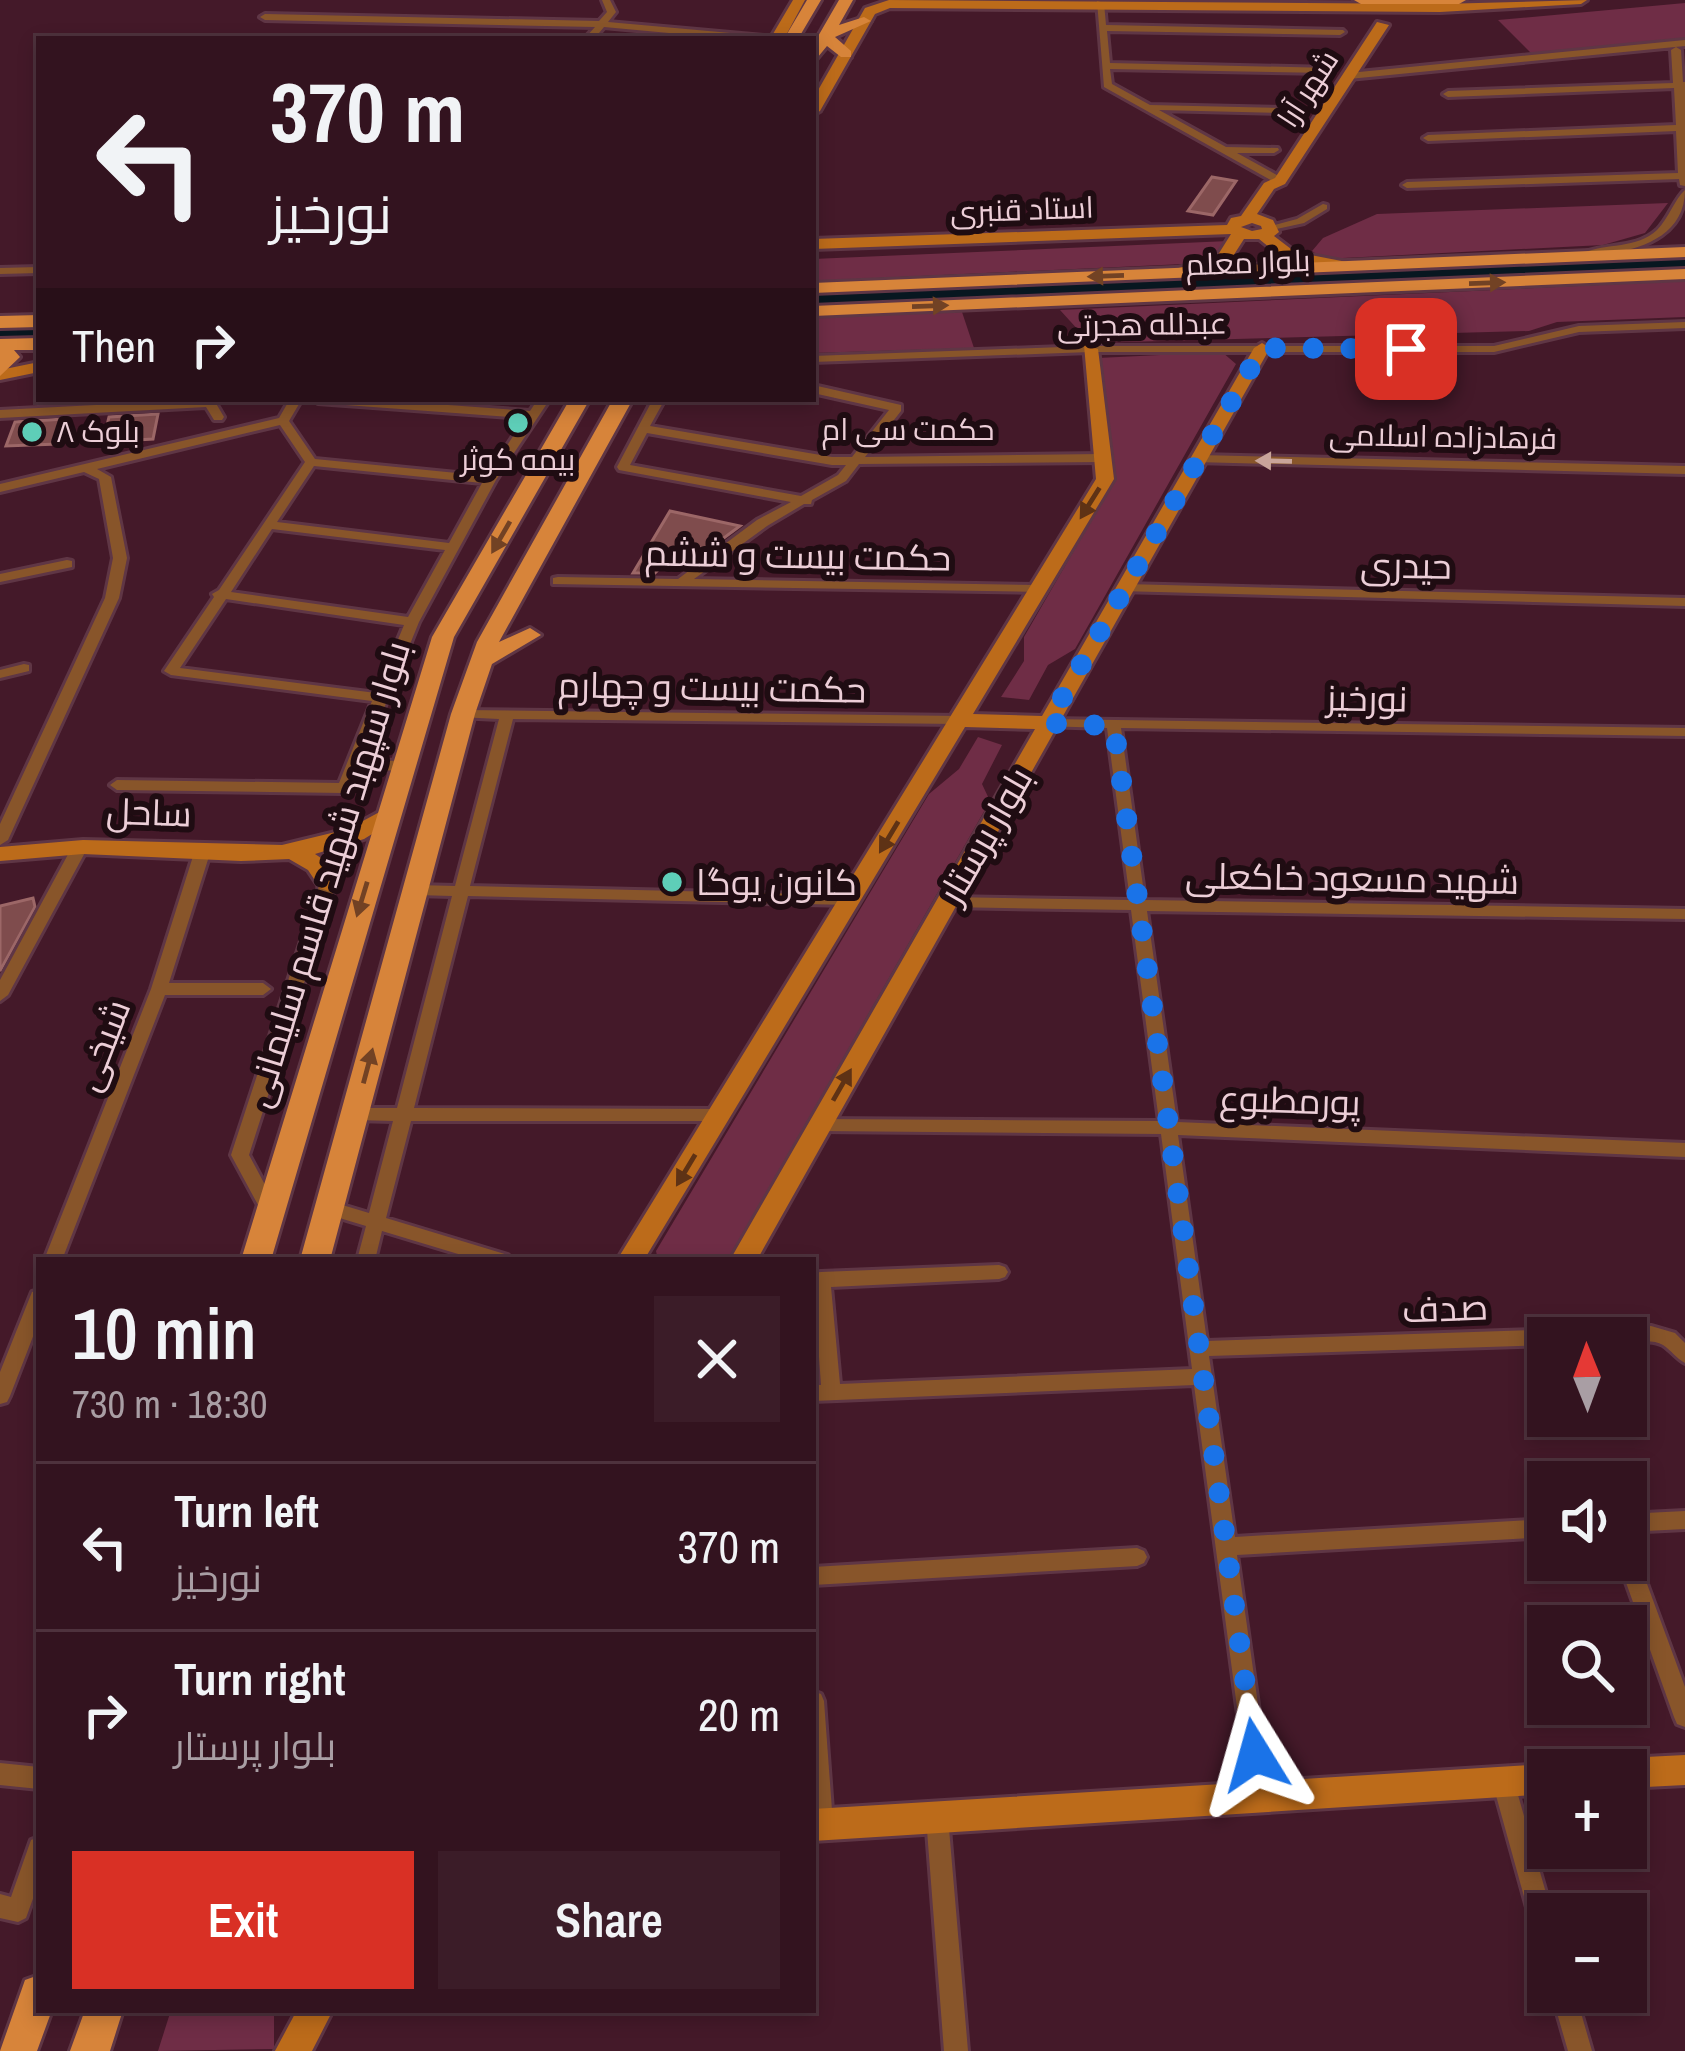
<!DOCTYPE html>
<html lang="en">
<head>
<meta charset="utf-8">
<style>
  :root { --surface:#33131f; --page:#3b1c28; --text:#f1f3f6; --muted:#a99ea4; --line:#4e323d; --accent:#d93025 }
  body { margin:0; font-family:"Archivo Narrow",Cairo,sans-serif; background:var(--page); color:var(--text); height:100vh; display:flex; flex-direction:column; font-size:45px; white-space:nowrap }
  * { box-sizing:border-box; margin:0 }
  p { font-size:39px; color:var(--muted) }
  .icon { flex:none; width:66px; height:66px; fill:none; stroke:currentColor; stroke-width:2; stroke-linecap:round; stroke-linejoin:round }
  .map { position:relative; flex:1; overflow:hidden }
  .panel { position:absolute; left:36px; top:1257px; width:780px; height:756px; display:flex; flex-direction:column; background:var(--surface); border-radius:0px; box-shadow:0 6px 18px #0003,0 0 0 3px var(--line) }
  .panel>* { flex:none }
  .banner { position:absolute; left:36px; top:36px; width:780px; height:366px; border-radius:0px; box-shadow:0 6px 18px #0003,0 0 0 3px var(--line); background:#33131f; color:var(--text); overflow:hidden }
  .needle { width:78px; rotate:359deg }
  .tools { position:absolute; left:1527px; top:1317px; display:grid; gap:24px }
  .tools a { display:grid; place-items:center; width:120px; height:120px; border-radius:0px; background:var(--surface); box-shadow:0 6px 18px #0003,0 0 0 3px var(--line); font-size:60px }
  .pin { position:absolute; display:grid; place-items:center; width:102px; height:102px; color:#fff; margin:-51px; border-radius:24px; box-shadow:0 6px 18px #0006 }
  .me { position:absolute; width:132px; margin:-66px; rotate:352deg; stroke-linejoin:round; filter:drop-shadow(0 0 9px #0008) }
  .turn { display:flex; align-items:center; gap:42px; height:252px; padding:0 36px; font-size:54px }
  .turn .icon { width:156px; height:156px; stroke-width:2.5 }
  .turn b { display:block; font-size:84px; line-height:102px }
  .then { display:flex; align-items:center; height:114px; padding:0 36px; background:#0003; gap:24px; font-size:45px }
  .round { display:grid; place-items:center; flex:none; width:126px; height:126px; border-radius:0px; background:var(--page) }
  .headline { display:flex; align-items:center; justify-content:space-between; height:204px; padding:0 36px }
  h1 { font-size:72px; font-weight:600; line-height:90px }
  .primary-button { display:flex; gap:24px; margin-top:auto; padding:24px 36px }
  .primary-button a { flex:1; height:138px; border-radius:0px; background:var(--accent); color:#fff; font-size:48px; font-weight:600; line-height:138px; text-align:center }
  .primary-button a+a { background:var(--page); color:var(--text) }
  ul { padding:0; list-style:none }
  li { display:flex; align-items:center; gap:36px; height:168px; padding:0 36px; border-top:3px solid var(--line) }
  li div { flex:1 }
  li b { display:block; font-size:45px }
  li em { font-style:normal }
  .map>svg:first-child { display:block }
  .green { fill:#6f2d46 }
  .lines { fill:none; stroke-linecap:round; stroke-linejoin:round }
  .canal { fill:#081720; fill-rule:evenodd }
  .building { fill:#7f4c4d; stroke:#9c6767; stroke-width:3 }
  .street-casing { stroke:#5f3645; stroke-width:6 }
  .secondary-casing { stroke:#5f3645; stroke-width:6 }
  .primary-casing { stroke:#5f3645; stroke-width:6 }
  .street { fill:#88552a; fill-rule:evenodd }
  .secondary { fill:#bc6b1a; fill-rule:evenodd }
  .primary { fill:#d7843a; fill-rule:evenodd }
  .oneway { fill:#724224 }
  .oneway2 { fill:#c9a49a }
  .oneway3 { fill:#5e3215 }
  .route { stroke:#1a73e8; stroke-width:21; stroke-dasharray:0 37.8 }
  .poi-dot { fill:#5eceb8; stroke:#1f0c12; stroke-width:4.5 }
  .labels { text-anchor:middle; stroke-width:12; stroke-linejoin:round; paint-order:stroke }
  .far-street-label { font-size:30px; fill:#ecced7; stroke:#1f0c12 }
  .far-poi-label { font-size:30px; fill:#ecced7; stroke:#1f0c12; text-anchor:start }
  .street-label { font-size:36px; fill:#ecced7; stroke:#1f0c12 }
  .poi-label { font-size:36px; fill:#ecced7; stroke:#1f0c12; text-anchor:start }
</style>
</head>
<body>
<div class="map">
<svg width="1685" height="2051" viewBox="0 0 1685 2051">
  <rect width="100%" height="100%" fill="#441929"/>
  <!-- green -->
  <path class="green" d="M1685,3V41L1533,55L1498,20Z
    M1668,203L1645,233L1603,245L1323,259L1312,251L1323,238L1377,214Z
    M1229,241L1237,245L1205,263L813,281V259Z
    M1685,281V317L1557,322L1529,331L1090,343L1060,310Z
    M962,312L974,348L813,353V318Z
    M1222,352L1236,364L1075,649L1048,665L1029,700L1001,697L1024,661V637L1114,481L1098,358Z
    M978,737L1002,745L982,784L990,801L728,1260H658L656,1251L929,794L959,769Z
    M171,2010H274V2049L158,2051Z"/>
  <g class="lines">
    <!-- canal -->
    <path class="canal" d="M1685,258V268L813,304V294Z
      M39,327V337L0,338V328Z"/>
  </g>
  <!-- building -->
  <path class="building" d="M1212,177L1236,181L1213,215L1188,211Z
    M158,414L153,439L103,442L109,417Z
    M66,419L58,444L6,446L15,422Z
    M670,511L740,526L709,549L682,545L655,573H633Z
    M33,898L35,907L0,971V906Z"/>
  <g class="lines">
    <!-- street casing -->
    <g class="street-casing">
      <path id="street" d="M602,0H610L616,12L608,22L764,36L769,39H734L604,27L594,39H584L595,27L265,20L260,17L265,14L599,21L607,12Z
        M1097,1L1104,3L1106,25L1343,30L1345,32L1340,35L1107,31L1110,63L1331,68L1333,70L1328,73L1110,69L1112,84L1150,105L1286,108V112L1283,113L1159,110L1226,147L1278,148L1279,150L1274,153H1237L1284,179V183H1276L1104,87Z
        M1685,40V46L1349,79L1344,76L1349,73Z
        M1676,47L1681,50L1683,82H1685V186L1680,185L1679,179L1407,188L1402,185L1407,182L1678,173L1676,131L1428,141L1423,138L1428,135L1676,125L1674,88L1448,97L1443,94L1448,91L1673,83L1671,50Z
        M1685,190C1685,232 1647,248 1611,253C1600,255 1592,256 1583,253C1606,243 1637,249 1657,230C1669,218 1674,200 1685,190Z
        M1323,204L1327,205V209L1304,223L1272,230L1267,227L1297,219Z
        M39,267V273L0,274V268Z
        M1685,322V328L1579,332L1494,352H1090L813,362V356L1090,346H1494L1579,326Z
        M813,385L901,405V411L865,457L1103,454L1109,458L1103,462L859,464L846,481L812,500L811,504H804L767,526L694,579L1037,585L1044,589L1042,592L553,584V578L558,577L678,579L757,520L791,502L619,470L617,467L653,399H665L650,426L832,457H852L889,410L813,393ZM647,433L832,465H846L838,475L801,496L630,465Z
        M210,399L214,400L224,417L222,420H214L206,407L0,418V410Z
        M290,399H302L289,421L315,459L487,476L525,418L318,403L312,399H366L530,411L538,399H550L496,480L419,622L363,760L401,761L408,766L401,771L359,769L351,788L344,793L117,790L110,785L117,780L339,783L372,701L171,675L164,671L214,597L212,594L219,590L305,462L280,425L97,469L111,477L127,558L119,598L8,840L0,845V824L105,598L113,558L99,479L84,472L0,492V484L279,418ZM314,466L482,483L449,543L277,522ZM272,529L445,550L408,617L231,592ZM226,599L404,625L376,693L180,668Z
        M1199,455L1685,466V474L1195,462V456Z
        M67,560L72,561V567L0,582V574Z
        M1125,584L1685,598V606L1120,591L1118,588Z
        M24,664L29,665V671L0,678V670Z
        M463,710L959,716L966,720L959,724L513,719L470,886L850,895L858,900L850,905L468,896L414,1108L719,1109L725,1110L728,1115L725,1120L719,1121H411L386,1218L508,1255L511,1260H478L382,1231L375,1260H357L366,1226L323,1213L320,1208L323,1203L329,1201L369,1213L393,1121L355,1120L349,1119L346,1114L349,1109L355,1108H397L452,896L416,895L408,890L416,885L455,886L499,719L458,717L456,714Z
        M1048,719L1685,728V736L1121,728L1145,900L1685,909V919L1147,911L1177,1122L1685,1143V1157L1178,1135L1207,1341L1651,1326L1675,1333L1685,1343V1363C1676,1358 1672,1351 1663,1345C1653,1339 1637,1342 1626,1343V1338H1548V1345L1209,1356L1235,1537L1548,1519V1537L1237,1555L1271,1797L1268,1805L1260,1808L1252,1805L1249,1797L1194,1385L813,1401V1385H821L813,1273L821,1272L999,1265L1005,1267L1008,1272L1005,1277L999,1279L831,1287L840,1384L1192,1369L1161,1134L820,1131L814,1130L811,1125L814,1120L820,1119L1159,1121L1131,910L947,907L939,902L947,897L1130,900L1107,728L1043,726L1041,723L1043,720Z
        M80,842L88,847L8,995L0,1001V980L72,847Z
        M203,845L211,850L169,983H263L271,989L263,995H165L62,1260H44L151,989L195,850Z
        M328,878L336,883L249,1155L279,1211L276,1216H264L231,1155L320,883Z
        M39,1290V1321L10,1396L7,1402L0,1404V1372L32,1292Z
        M1685,1511V1529L1626,1532V1514Z
        M1626,1545L1633,1548L1636,1554L1685,1687V1727L1677,1724L1674,1717L1618,1560H1626Z
        M1137,1548L1144,1551L1147,1557L1144,1563L1137,1566L813,1585V1567Z
        M813,1691L821,1694L824,1701L833,1824L830,1832L822,1835L813,1829Z
        M0,1763L39,1767V1789L0,1785Z
        M1503,1770L1511,1773L1514,1781L1552,1914H1548V1952L1540,1948L1536,1940L1492,1781L1495,1773Z
        M937,1806L945,1809L948,1817L968,2051H944L926,1817L929,1809Z
        M39,1837V1882L26,1918L18,1922L0,1918V1894L11,1897L31,1840Z
        M1551,1992H1575L1592,2051H1568Z"/>
    </g>
    <!-- secondary casing -->
    <g class="secondary-casing">
      <path id="secondary" d="M793,0H805L784,39H770Z
        M889,0L1440,4L1587,0L1581,4L1440,12L890,8L875,14L820,111L813,115V99L865,8Z
        M1377,22L1389,25L1285,184L1274,189L1257,214L1273,220L1279,232L1274,236L1295,252L1352,263V269L1284,259L1259,239H1244L1228,264L1175,275V269L1216,258L1231,234L813,249V239L1227,225L1231,218L1241,216L1264,183L1275,178ZM1252,223L1261,226L1262,229L1252,231L1241,227Z
        M1262,343L1270,348L757,1260H730L1035,729L965,727L644,1260H617L1096,479L1084,345L1098,349L1114,479L973,714L1042,716L1254,348Z
        M39,362V372L0,380V370Z
        M387,808L395,810L398,815L395,820L364,839L315,854L324,860L339,883L328,891L320,888L308,870L289,859L241,861L83,854L0,861V847L83,840L282,845L348,829Z
        M1685,1755V1785L1626,1788V1770H1611L1615,1762L1626,1758Z
        M1548,1764L1560,1770H1548V1794L813,1841V1809Z
        M297,2010H333L312,2051H275Z"/>
    </g>
    <!-- primary casing -->
    <g class="primary-casing">
      <path id="primary" d="M807,0H821L798,39H784Z
        M839,0H853L839,25L864,17L871,21L835,37L851,51V57H841L827,46L813,63V45Z
        M1354,0H1466L1459,4H1361Z
        M1685,247V257L813,293V283Z
        M1685,269V279L813,316V306Z
        M39,315V327L0,328V316Z
        M39,338V350H14L20,357L0,376V339Z
        M570,399H590L454,637L271,1260H241L432,637Z
        M613,399H633L499,642L530,628L541,635L492,664L475,714L330,1260H300L451,714L477,642Z
        M39,1975V2010H52L37,2051H0L25,1980Z
        M85,2010H123L110,2051H70Z"/>
    </g>
    <!-- street -->
    <use href="#street" class="street"/>
    <!-- secondary -->
    <use href="#secondary" class="secondary"/>
    <!-- primary -->
    <use href="#primary" class="primary"/>
  </g>
  <!-- one-way arrows -->
  <defs><path id="oneway-solid" d="M-6-.8H1V-3.2L6.5 0L1 3.2V.8H-6Z" transform="scale(3)"/></defs>
  <g class="oneway">
    <use href="#oneway-solid" transform="translate(1106 276) rotate(178)"/>
    <use href="#oneway-solid" transform="translate(1487 283) rotate(-2)"/>
    <use href="#oneway-solid" transform="translate(930 306) rotate(-2)"/>
    <use href="#oneway-solid" transform="translate(501 537) rotate(120)"/>
    <use href="#oneway-solid" transform="translate(362 899) rotate(107)"/>
    <use href="#oneway-solid" transform="translate(368 1066) rotate(-75)"/>
  </g>
  <use class="oneway2" href="#oneway-solid" transform="translate(1274 461) rotate(-179)"/>
  <g class="oneway3">
    <use href="#oneway-solid" transform="translate(1090 503) rotate(122)"/>
    <use href="#oneway-solid" transform="translate(889 837) rotate(121)"/>
    <use href="#oneway-solid" transform="translate(842 1085) rotate(-60)"/>
    <use href="#oneway-solid" transform="translate(686 1170) rotate(121)"/>
  </g>
  <g class="lines">
    <!-- route -->
    <path class="route" d="M1255,1755L1114,726L1048,723L1262,348L1406,349"/>
  </g>
  <!-- markers -->
  <g class="poi-dot">
    <circle cx="518" cy="423" r="12"/>
    <circle cx="32" cy="432" r="12"/>
    <circle cx="672" cy="882" r="12"/>
  </g>
  <g class="labels">
    <!-- far-street labels -->
    <g class="far-street-label">
      <text transform="translate(1308 89) rotate(-57)" y="10">شهر آرا</text>
      <text transform="translate(1022 210) rotate(-2)" y="10">استاد قنبری</text>
      <text transform="translate(1248 263) rotate(-2)" y="10">بلوار معلم</text>
      <text transform="translate(1142 325) rotate(-1)" y="10">عبدلله هجرتی</text>
      <text x="908" y="440">حکمت سی ام</text>
      <text transform="translate(1443 437) rotate(1)" y="10">فرهادزاده اسلامی</text>
    </g>
    <!-- far-poi labels -->
    <g class="far-poi-label">
      <text x="56" y="442">بلوک ۸</text>
      <text x="518" y="470" text-anchor="middle">بیمه کوثر</text>
    </g>
    <!-- street labels -->
    <g class="street-label">
      <text transform="translate(798 555) rotate(1)" y="13">حکمت بیست و ششم</text>
      <text transform="translate(1406 565) rotate(1)" y="13">حیدری</text>
      <text transform="translate(712 687) rotate(1)" y="13">حکمت بیست و چهارم</text>
      <text transform="translate(1367 698) rotate(1)" y="13">نورخیز</text>
      <text transform="translate(149 812) rotate(2)" y="13">ساحل</text>
      <text transform="translate(985 835) rotate(-60)" y="13">بلوار پرستار</text>
      <text transform="translate(327 874) rotate(-73)" y="13">بلوار سپهبد شهید قاسم سلیمانی</text>
      <text transform="translate(1352 878) rotate(1)" y="13">شهید مسعود خاکعلی</text>
      <text transform="translate(102 1045) rotate(-69)" y="13">شیخی</text>
      <text transform="translate(1290 1100) rotate(2)" y="13">پورمطبوع</text>
      <text transform="translate(1445 1308) rotate(-2)" y="13">صدف</text>
    </g>
    <!-- poi labels -->
    <g class="poi-label">
      <text x="696" y="895">کانون یوگا</text>
    </g>
  </g>
</svg>
<div class="tools">
<a><svg class="needle" viewBox="-14 -14 28 28"><path d="M0-13l5 13h-10z" fill="#e53935"/><path d="M0 13l5-13h-10z" fill="#a99ea4"/></svg></a>
<a><svg class="icon" aria-label="sound" viewBox="0 0 24 24"><path d="M4 9h4l5-4v14l-5-4H4zM17 9q2 3 0 6"/></svg></a>
<a><svg class="icon" aria-label="search" viewBox="0 0 24 24"><circle cx="10" cy="10" r="6"/><path d="M15 15l6 6"/></svg></a>
<a>+</a>
<a>−</a>
</div>
<div class="pin" style="left:1406px;top:349px;background:#d93025"><svg class="icon" aria-label="arrive" viewBox="0 0 24 24"><path d="M6 21V4h12l-3 4 3 4H6"/></svg></div>
<svg class="me" style="left:1255px;top:1755px" viewBox="-20 -20 40 40"><path d="M0-17L14 15 0 8-14 15z" fill="#1a73e8" stroke="#fff" stroke-width="4"/></svg>
<div class="banner">
<div class="turn"><svg class="icon" aria-label="left" viewBox="0 0 24 24"><path d="M17 20v-9H6M10 6l-5 5 5 5"/></svg><div><b>370 m</b>نورخیز</div></div>
<div class="then">Then<svg class="icon" aria-label="right" viewBox="0 0 24 24"><path d="M7 20v-9h11M14 6l5 5-5 5"/></svg></div>
</div>
<section class="panel">
<div class="headline"><div><h1>10 min</h1><p>730 m · 18:30</p></div><a class="round"><svg class="icon" aria-label="close" viewBox="0 0 24 24"><path d="M6 6l12 12M18 6L6 18"/></svg></a></div>
<ul>
<li><svg class="icon" aria-label="left" viewBox="0 0 24 24"><path d="M17 20v-9H6M10 6l-5 5 5 5"/></svg><div><b>Turn left</b><p>نورخیز</p></div><em>370 m</em></li>
<li><svg class="icon" aria-label="right" viewBox="0 0 24 24"><path d="M7 20v-9h11M14 6l5 5-5 5"/></svg><div><b>Turn right</b><p>بلوار پرستار</p></div><em>20 m</em></li>
</ul>
<div class="primary-button"><a>Exit</a><a>Share</a></div>
</section>
</div>
</body>
</html>
